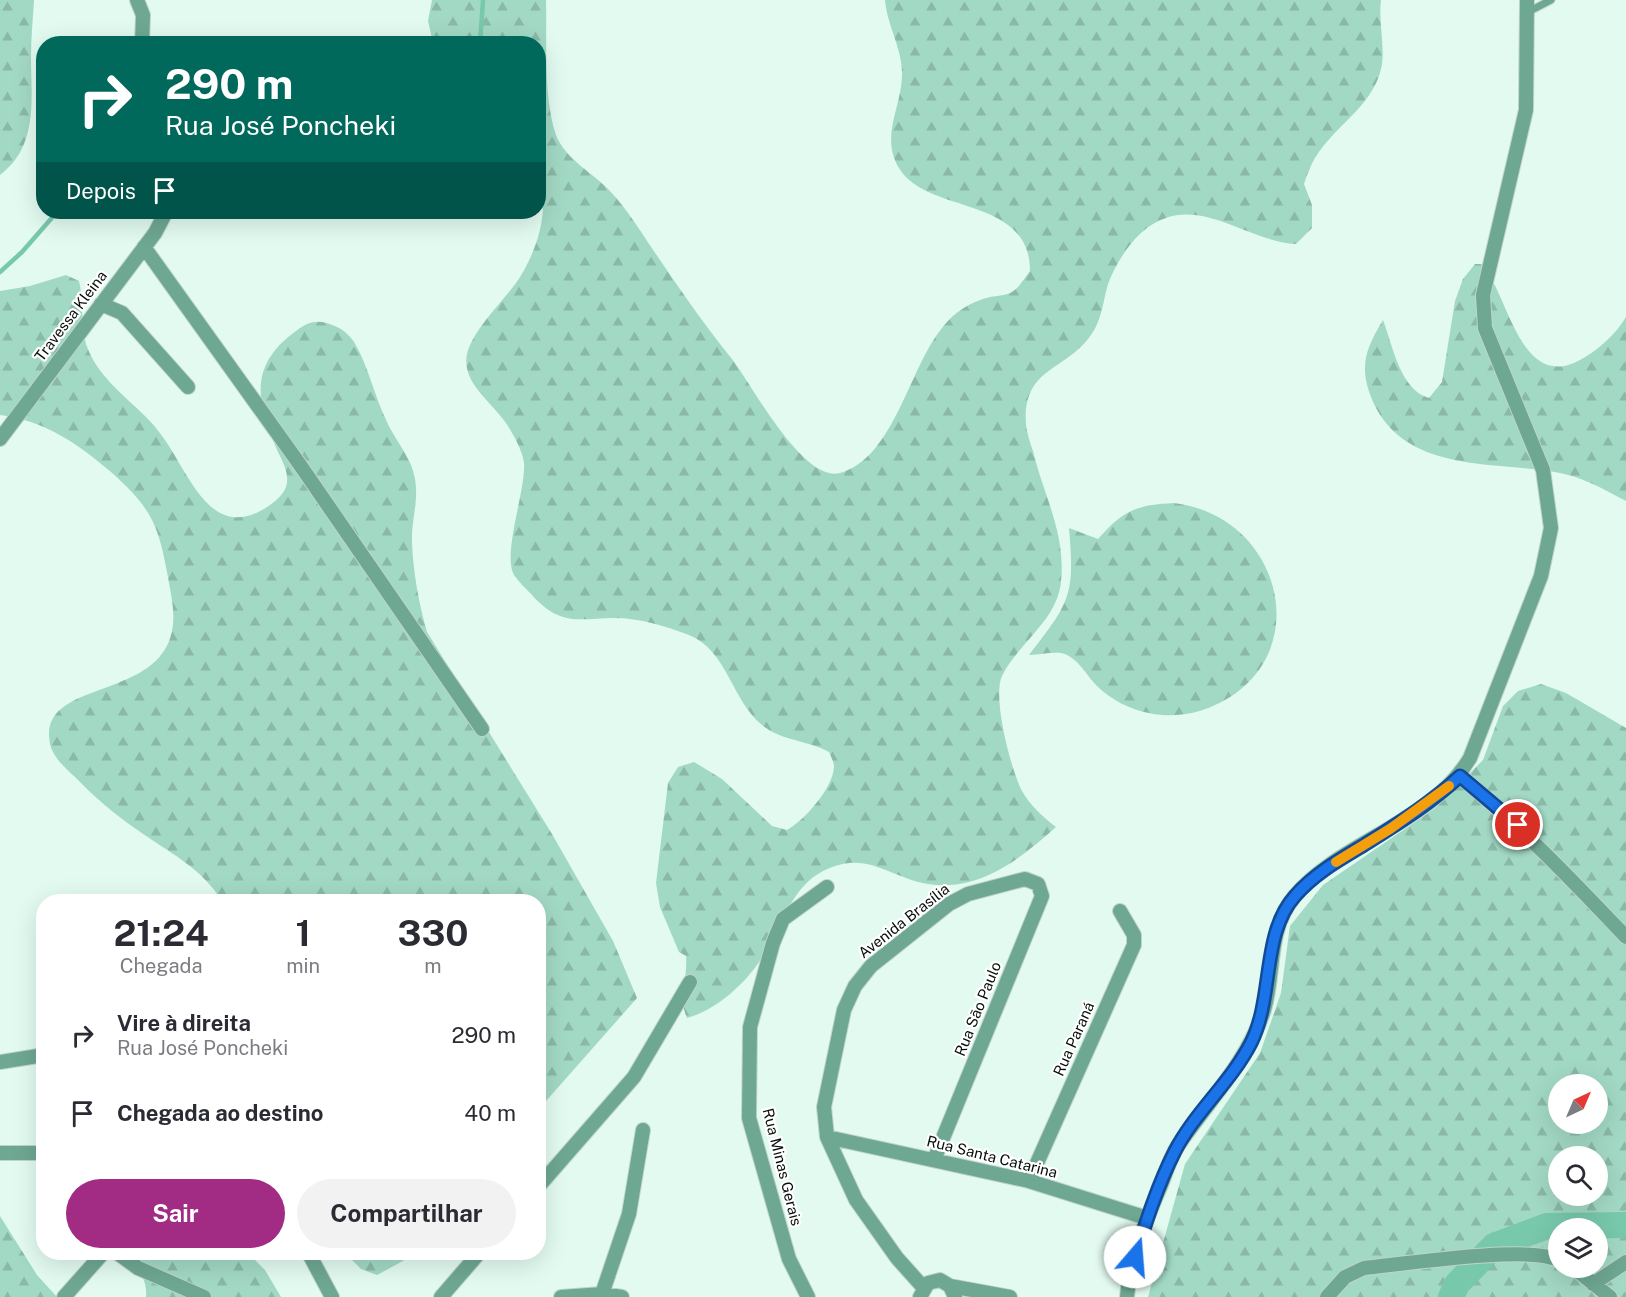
<!DOCTYPE html>
<html lang="pt">
<head>
<meta charset="utf-8">
<style>
  :root { --surface:#fff; --page:#f2f2f3; --text:#2b2b33; --muted:#7c7c81; --accent:#a22b83 }
  body { margin:0; font-family:"Public Sans",sans-serif; background:var(--page); color:var(--text); height:100vh; display:flex; flex-direction:column; font-size:22px; white-space:nowrap }
  * { box-sizing:border-box; margin:0 }
  p { font-size:20px; color:var(--muted) }
  .icon { flex:none; width:33px; height:33px; fill:none; stroke:currentColor; stroke-width:2; stroke-linecap:round; stroke-linejoin:round }
  .map { position:relative; flex:1; overflow:hidden }
  .side { position:absolute; left:36px; top:894px; width:510px; height:366px; display:flex; flex-direction:column; background:var(--surface); border-radius:24px; box-shadow:0 6px 24px #0002 }
  .side>* { flex:none }
  .top-card { position:absolute; left:36px; top:36px; width:510px; height:183px; border-radius:24px; box-shadow:0 6px 24px #0002; background:#00695c; color:#fff; overflow:hidden }
  .needle { width:39px; rotate:44deg }
  .fabs { position:absolute; left:1548px; top:1074px; display:grid; gap:12px }
  .fabs a { display:grid; place-items:center; width:60px; height:60px; border-radius:50%; background:var(--surface); box-shadow:0 6px 24px #0002; font-size:30px }
  .pin { position:absolute; display:grid; place-items:center; width:51px; height:51px; color:#fff; margin:-26px; border:3px solid #fff; border-radius:50%; box-shadow:0 2px 6px #0007 }
  .me { position:absolute; width:66px; margin:-33px; rotate:18deg; stroke-linejoin:round; filter:drop-shadow(0 0 4px #0008) }
  .turn { display:flex; align-items:center; gap:21px; height:126px; padding:0 30px; font-size:27px }
  .turn .icon { width:78px; height:78px; stroke-width:2.5 }
  .turn b { display:block; font-size:42px; line-height:51px }
  .then { display:flex; align-items:center; height:57px; padding:0 30px; background:#0003; gap:12px; font-size:22px }
  .eta { display:flex; justify-content:space-evenly; align-items:center; height:102px; text-align:center }
  .eta b { font-size:36px; font-weight:700; line-height:42px }
  .button { display:flex; gap:12px; margin-top:auto; padding:12px 30px }
  .button a { flex:1; height:69px; border-radius:36px; background:var(--accent); color:#fff; font-size:24px; font-weight:700; line-height:69px; text-align:center }
  .button a+a { background:var(--page); color:var(--text) }
  ul { padding:0; list-style:none }
  li { display:flex; align-items:center; gap:18px; height:78px; padding:0 30px }
  li div { flex:1 }
  li b { display:block; font-size:22px }
  li em { font-style:normal }
  .map>svg:first-child { display:block }
  .forest { fill:url(#forest-firs); fill-rule:evenodd }
  .lines { fill:none; stroke-linecap:round; stroke-linejoin:round }
  .stream { stroke:#78c8ac; stroke-width:4.5 }
  .river { stroke:#78c8ac; stroke-width:26 }
  .lane-casing { stroke:#bfd4cb; stroke-width:9 }
  .street-casing { stroke:#bfd4cb; stroke-width:16 }
  .lane { stroke:#6ea792; stroke-width:7 }
  .street { stroke:#6ea792; stroke-width:14 }
  .route-casing { stroke:#114b97; stroke-width:15 }
  .route { stroke:#1a73e8; stroke-width:10 }
  .slow { stroke:#f59e0b; stroke-width:10 }
  .labels { text-anchor:middle; stroke-width:4.5; stroke-linejoin:round; paint-order:stroke }
  .street-label { font-size:15px; fill:#060e0b; stroke:#fff }
</style>
</head>
<body>
<div class="map">
<svg width="1626" height="1297" viewBox="0 0 1626 1297">
  <defs>
    <pattern id="forest-firs" width="22" height="20" patternUnits="userSpaceOnUse" patternTransform="scale(1.5)"><rect width="22" height="20" fill="#a2d9c4"/><path d="M5 1l3.5 6h-7zM16 11l3.5 6h-7z" fill="#8ab9a7"/></pattern>
  </defs>
  <rect width="100%" height="100%" fill="#e2faf0"/>
  <!-- forest -->
  <path class="forest" d="M0,0H34C33,18 31,37 31,56C31,98 39,146 0,175Z
    M432,0H546C547,41 543,97 556,135C565,159 593,173 609,190C629,211 644,237 660,260C683,294 706,327 732,359C752,385 803,483 840,473C894,458 909,368 942,328C954,312 970,302 990,297C997,296 1007,295 1012,292C1019,288 1025,277 1030,271C1030,195 927,215 899,168C880,136 901,109 902,76C903,49 887,26 885,0H1381C1378,23 1386,49 1381,69C1372,107 1334,126 1315,158C1310,166 1307,175 1304,184L1312,205V228L1296,244C1252,242 1208,203 1166,218C1138,227 1118,258 1108,284C1103,301 1102,320 1091,335C1065,372 1022,367 1026,425C1027,433 1030,443 1033,451C1044,497 1066,533 1061,582C1057,621 1018,643 1002,676C992,698 1011,770 1022,791C1030,805 1043,817 1056,827C1020,859 980,892 928,884C887,877 867,849 823,871C790,888 780,931 761,959C745,984 716,1010 687,1018C678,1000 688,977 686,956L679,952L660,907L656,883L668,783L678,767L694,762L722,779L772,826L787,830C804,821 835,786 834,765C833,761 831,756 829,752C808,740 781,741 762,725C732,701 727,650 689,635C665,626 640,618 614,618C577,619 560,626 532,595C526,589 519,582 514,575C502,554 526,490 524,463C523,454 517,441 512,433C497,402 450,381 472,341C483,320 502,302 516,283C534,258 552,210 538,181V44L433,43L428,21Z
    M1475,264H1482C1508,293 1520,393 1580,360C1597,351 1616,334 1626,317V501C1603,489 1581,476 1555,472C1490,461 1401,473 1371,397C1359,366 1366,348 1383,320C1393,346 1400,390 1429,398L1442,382L1455,301L1463,279Z
    M66,275L79,281C84,301 80,323 86,344C97,376 123,394 146,417C159,430 169,445 178,461C198,495 220,535 264,509C272,504 283,496 286,487C290,475 283,462 278,452C257,404 247,366 296,331C310,320 320,319 337,327C344,330 350,336 354,342C369,367 374,396 387,422C395,440 412,458 415,479C419,501 411,521 412,542C413,572 419,604 427,632L552,834L613,941L637,998L539,1109L538,902L222,901C201,867 168,852 136,829C113,813 93,796 74,776C65,768 53,757 50,744C37,678 158,702 172,631C176,612 170,590 167,572C158,522 149,506 111,472C77,443 45,421 0,415V291L30,286Z
    M1174,503C1283,516 1318,658 1215,705C1176,724 1128,716 1097,686C1086,675 1077,656 1061,653C1051,652 1039,655 1029,655C1070,602 1075,596 1069,528L1098,539C1123,511 1135,505 1174,503Z
    M1541,684L1566,693L1626,728V1297H1148L1185,1164L1260,1053L1281,993L1290,926L1323,885L1434,809L1483,760L1503,706L1518,691ZM1558,1084H1598V1124H1558ZM1558,1156H1598V1196H1558ZM1558,1228H1598V1268H1558Z
    M0,1216L37,1275L57,1297H0Z
    M124,1253H248L265,1270L281,1297H146C148,1279 136,1265 124,1253Z
    M345,1253H411L403,1261L377,1275L361,1269Z"/>
  <g class="lines">
    <!-- stream -->
    <path class="stream" d="M480,44L483,0
      M0,272L22,252L57,212"/>
    <!-- river -->
    <path class="river" d="M1451,1297L1457,1284L1494,1246L1547,1226L1626,1225"/>
    <!-- lane casing -->
    <g class="lane-casing">
      <path id="lane" d="M1526,13L1551,0"/>
    </g>
    <!-- street casing -->
    <g class="street-casing">
      <path id="street" d="M137,0L143,15L142,44
        M144,247L298,462L482,729
        M101,304L122,313L188,387
        M0,439L155,233L166,212
        M1460,776C1521,827 1571,879 1626,937
        M0,1062L44,1055
        M827,1137L1029,1181L1147,1218
        M0,1153H44
        M1029,1181L1134,945V935L1120,911
        M538,1187L634,1077L690,982
        M116,1252L138,1268L204,1297
        M308,1252L332,1297
        M1574,1268L1610,1297
        M1593,1284L1626,1262
        M950,1286L1010,1297
        M923,1287L897,1258L856,1200L827,1137L824,1107L844,1010L855,986L871,966L949,904L968,894L1025,879L1038,884L1042,896L934,1160
        M602,1294L629,1214L643,1130
        M64,1297L104,1252
        M441,1297L480,1252
        M561,1297L602,1294L622,1297
        M808,1297L789,1259L749,1118L750,1027L773,943L783,919L827,887
        M920,1297L928,1283L940,1280L950,1286L955,1297
        M1127,1297C1130,1258 1146,1220 1161,1185C1166,1173 1170,1158 1177,1147C1207,1103 1248,1061 1264,1010C1275,972 1267,930 1294,897C1340,841 1431,824 1470,758L1541,576L1551,528L1543,470L1485,328L1483,295L1526,110L1527,0
        M1327,1297L1345,1277L1364,1268C1403,1264 1529,1245 1558,1260"/>
    </g>
    <!-- lane -->
    <use href="#lane" class="lane"/>
    <!-- street -->
    <use href="#street" class="street"/>
  </g>
  <g class="lines">
    <!-- route casing -->
    <g class="route-casing">
      <path id="route" d="M1135,1257C1146,1222 1158,1184 1175,1151C1195,1112 1231,1082 1251,1043C1274,997 1261,934 1295,896C1314,874 1339,860 1364,845C1397,824 1431,803 1460,776L1518,825"/>
    </g>
    <!-- route -->
    <use href="#route" class="route"/>
    <!-- slow -->
    <path class="slow" d="M1336,862L1390,829L1449,786"/>
  </g>
  <g class="labels">
    <!-- street labels -->
    <g class="street-label">
      <text transform="translate(71 316) rotate(-53)" y="5">Travessa Kleina</text>
      <text transform="translate(904 921) rotate(-38)" y="5">Avenida Brasília</text>
      <text transform="translate(978 1009) rotate(-68)" y="5">Rua São Paulo</text>
      <text transform="translate(1074 1039) rotate(-66)" y="5">Rua Paraná</text>
      <text transform="translate(992 1157) rotate(14)" y="5">Rua Santa Catarina</text>
      <text transform="translate(782 1167) rotate(76)" y="5">Rua Minas Gerais</text>
    </g>
  </g>
</svg>
<div class="fabs">
<a><svg class="needle" viewBox="-14 -14 28 28"><path d="M0-13l5 13h-10z" fill="#e53935"/><path d="M0 13l5-13h-10z" fill="#7c7c81"/></svg></a>
<a><svg class="icon" aria-label="search" viewBox="0 0 24 24"><circle cx="10" cy="10" r="6"/><path d="M15 15l6 6"/></svg></a>
<a><svg class="icon" aria-label="layers" viewBox="0 0 24 24"><path d="M12 4l9 5-9 5-9-5zM3 14l9 5 9-5"/></svg></a>
</div>
<div class="pin" style="left:1518px;top:825px;background:#d93025"><svg class="icon" aria-label="arrive" viewBox="0 0 24 24"><path d="M6 21V4h12l-3 4 3 4H6"/></svg></div>
<svg class="me" style="left:1135px;top:1257px" viewBox="-20 -20 40 40"><circle r="19" fill="#fff"/><path d="M0-13L10 11 0 6-10 11z" fill="#1a73e8"/></svg>
<div class="top-card">
<div class="turn"><svg class="icon" aria-label="right" viewBox="0 0 24 24"><path d="M7 20v-9h11M14 6l5 5-5 5"/></svg><div><b>290 m</b>Rua José Poncheki</div></div>
<div class="then">Depois<svg class="icon" aria-label="arrive" viewBox="0 0 24 24"><path d="M6 21V4h12l-3 4 3 4H6"/></svg></div>
</div>
<section class="side">
<div class="eta">
<div><b>21:24</b><p>Chegada</p></div>
<div><b>1</b><p>min</p></div>
<div><b>330</b><p>m</p></div>
</div>
<ul>
<li><svg class="icon" aria-label="right" viewBox="0 0 24 24"><path d="M7 20v-9h11M14 6l5 5-5 5"/></svg><div><b>Vire à direita</b><p>Rua José Poncheki</p></div><em>290 m</em></li>
<li><svg class="icon" aria-label="arrive" viewBox="0 0 24 24"><path d="M6 21V4h12l-3 4 3 4H6"/></svg><div><b>Chegada ao destino</b></div><em>40 m</em></li>
</ul>
<div class="button"><a>Sair</a><a>Compartilhar</a></div>
</section>
</div>
</body>
</html>
